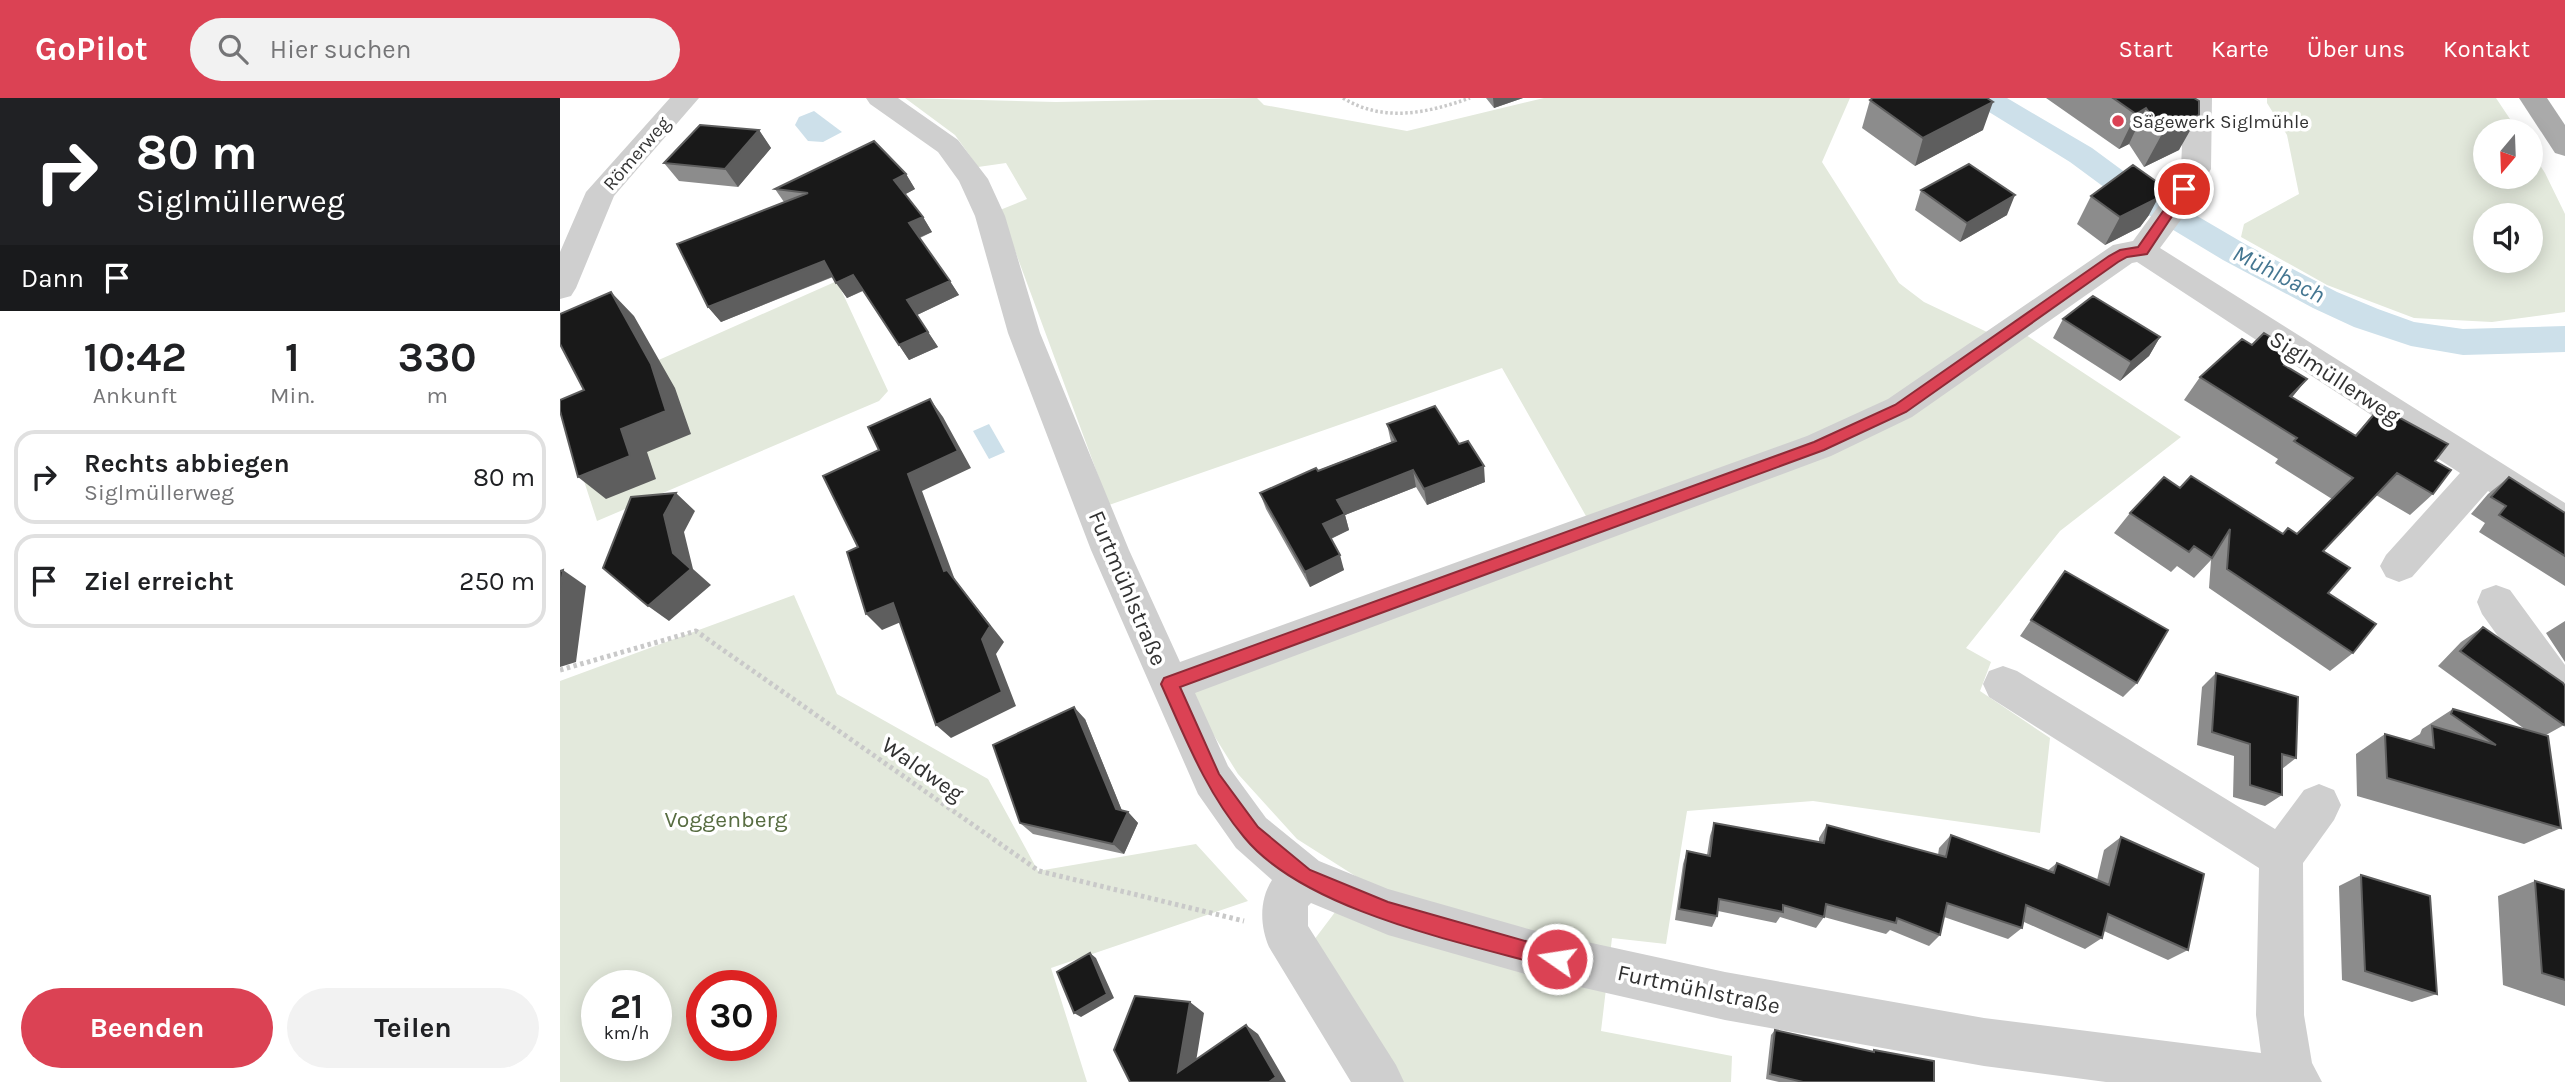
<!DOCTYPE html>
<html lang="de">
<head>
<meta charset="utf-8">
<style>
  :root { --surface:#fff; --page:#f2f2f2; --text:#202124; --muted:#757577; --line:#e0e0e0; --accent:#db4254 }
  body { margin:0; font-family:Karla,sans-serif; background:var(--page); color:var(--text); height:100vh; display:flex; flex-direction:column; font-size:26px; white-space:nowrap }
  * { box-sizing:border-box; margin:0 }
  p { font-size:23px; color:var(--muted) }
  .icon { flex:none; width:38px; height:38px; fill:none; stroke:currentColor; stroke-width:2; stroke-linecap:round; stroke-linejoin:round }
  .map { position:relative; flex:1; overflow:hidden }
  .panel { display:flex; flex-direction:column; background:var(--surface); width:560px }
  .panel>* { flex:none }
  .hud { background:#202124; color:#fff; overflow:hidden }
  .needle { width:46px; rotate:199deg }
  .fabs { position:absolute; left:1913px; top:21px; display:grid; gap:14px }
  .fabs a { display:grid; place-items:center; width:70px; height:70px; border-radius:50%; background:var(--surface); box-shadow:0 4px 18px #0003; font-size:35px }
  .speed { position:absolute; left:21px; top:872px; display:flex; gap:14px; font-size:35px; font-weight:700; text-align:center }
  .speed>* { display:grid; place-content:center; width:91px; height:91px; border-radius:50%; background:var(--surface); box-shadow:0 4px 18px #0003; line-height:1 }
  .speed small { font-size:18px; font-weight:400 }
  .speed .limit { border:10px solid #d22; background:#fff; color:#111 }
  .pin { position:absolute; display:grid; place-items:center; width:60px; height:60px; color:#fff; margin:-30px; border:4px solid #fff; border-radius:50%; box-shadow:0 2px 7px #0007 }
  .me { position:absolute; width:77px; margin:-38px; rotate:283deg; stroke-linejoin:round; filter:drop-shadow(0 0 5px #0008) }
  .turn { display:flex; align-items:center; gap:24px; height:147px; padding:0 21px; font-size:32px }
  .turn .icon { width:91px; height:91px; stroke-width:2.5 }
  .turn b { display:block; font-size:49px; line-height:60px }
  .then { display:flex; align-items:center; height:66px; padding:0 21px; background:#0003; gap:14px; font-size:26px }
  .eta { display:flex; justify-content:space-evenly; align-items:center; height:119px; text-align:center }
  .eta b { font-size:42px; font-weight:700; line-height:49px }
  .action { display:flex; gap:14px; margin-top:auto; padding:14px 21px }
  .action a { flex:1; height:80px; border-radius:42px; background:var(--accent); color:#fff; font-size:28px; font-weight:700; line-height:80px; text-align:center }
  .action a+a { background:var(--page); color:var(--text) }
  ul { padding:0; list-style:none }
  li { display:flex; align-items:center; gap:21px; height:94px; margin:0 14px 10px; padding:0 7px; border:4px solid var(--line); border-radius:21px }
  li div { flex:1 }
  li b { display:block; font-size:26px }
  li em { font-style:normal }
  header { display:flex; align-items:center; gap:42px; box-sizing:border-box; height:98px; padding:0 35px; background:var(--accent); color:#fff }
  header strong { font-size:33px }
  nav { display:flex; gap:38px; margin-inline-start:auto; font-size:24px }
  .search { width:490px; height:63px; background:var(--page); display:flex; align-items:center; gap:18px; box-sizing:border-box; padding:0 24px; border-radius:38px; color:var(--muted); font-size:26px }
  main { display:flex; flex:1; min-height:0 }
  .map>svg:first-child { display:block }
  .green { fill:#e3e9dc; fill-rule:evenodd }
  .water { fill:#cde0ea }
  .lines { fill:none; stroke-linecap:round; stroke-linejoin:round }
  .canal { fill:#cde0ea; fill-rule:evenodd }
  .path-far1 { stroke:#c9c9c9; stroke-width:3.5; stroke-dasharray:2.5 2.5; stroke-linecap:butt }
  .path { stroke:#c9c9c9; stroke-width:5; stroke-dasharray:3.5 3.5; stroke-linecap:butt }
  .minor { fill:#cfcfcf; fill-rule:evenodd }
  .major { fill:#aaa; fill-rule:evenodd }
  .wall { fill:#8c8c8c }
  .shaded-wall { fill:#5e5e5e }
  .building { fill:#191919; stroke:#5e5e5e; stroke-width:2 }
  .route { fill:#db4254; stroke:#8e2b37; stroke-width:2 }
  .poi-dot { fill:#db4254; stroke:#fff; stroke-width:2.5 }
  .labels { text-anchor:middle; stroke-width:7; stroke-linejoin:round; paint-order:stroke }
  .far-poi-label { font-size:19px; fill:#323232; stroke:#fff; text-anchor:start }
  .far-street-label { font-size:19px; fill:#323232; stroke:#fff }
  .street-label { font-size:23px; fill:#323232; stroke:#fff }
  .park-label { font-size:23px; fill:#576c41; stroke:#fff }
  .water-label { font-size:24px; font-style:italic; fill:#447691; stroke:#fff }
</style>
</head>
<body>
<header>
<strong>GoPilot</strong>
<div class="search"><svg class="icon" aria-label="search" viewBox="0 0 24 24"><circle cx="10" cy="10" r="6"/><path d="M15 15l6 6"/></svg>Hier suchen</div>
<nav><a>Start</a><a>Karte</a><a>Über uns</a><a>Kontakt</a></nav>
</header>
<main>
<section class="panel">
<div class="hud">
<div class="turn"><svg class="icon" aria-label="right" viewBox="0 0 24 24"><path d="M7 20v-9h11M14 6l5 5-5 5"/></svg><div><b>80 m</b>Siglmüllerweg</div></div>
<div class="then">Dann<svg class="icon" aria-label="arrive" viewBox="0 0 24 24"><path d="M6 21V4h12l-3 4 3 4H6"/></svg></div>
</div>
<div class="eta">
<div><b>10:42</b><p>Ankunft</p></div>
<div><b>1</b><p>Min.</p></div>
<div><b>330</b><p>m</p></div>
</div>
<ul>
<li><svg class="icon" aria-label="right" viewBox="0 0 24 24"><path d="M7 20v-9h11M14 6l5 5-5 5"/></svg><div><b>Rechts abbiegen</b><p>Siglmüllerweg</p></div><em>80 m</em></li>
<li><svg class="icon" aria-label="arrive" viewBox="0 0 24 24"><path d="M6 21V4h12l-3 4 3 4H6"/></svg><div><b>Ziel erreicht</b></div><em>250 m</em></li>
</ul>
<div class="action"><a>Beenden</a><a>Teilen</a></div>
</section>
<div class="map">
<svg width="2005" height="984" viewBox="0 0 2005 984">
  <rect width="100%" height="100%" fill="#fff"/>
  <!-- green -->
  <path class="green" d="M345,0L496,4L697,0L704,7L847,33L984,0H1290L1262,64L1339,185L1364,204L1427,234L1466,237L1621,339L1500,433L1406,550L1431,564L1420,593L1490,640L1480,735L1253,703L1127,713L1106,846L1052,840L1041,933L1172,958L1171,984H803L754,842L800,781L737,741L678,676L628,596L1039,441L942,270L549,407L440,112L467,101L446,65L418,69L395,37Z
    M1707,0H1936L1958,33H1925V79H1970L1971,53L1985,75L2005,116V214L1932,224L1854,220L1767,187L1681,139L1684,126L1739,96L1727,37L1707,5ZM1925,117H1970V163H1925Z
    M277,183L328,293L319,303L37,423L14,352L22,296Z
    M234,497L277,596L428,681L478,773L636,746L688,803L491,870L527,984H0V583ZM37,887H96V947H37ZM142,887H201V947H142Z"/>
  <!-- water -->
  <path class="water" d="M254,13L282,34L263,44L248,43L235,27L239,19Z
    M429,326L445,354L429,361L413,333Z"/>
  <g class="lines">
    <!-- canal -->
    <path class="canal" d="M1411,0H1447L1532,50L1574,81L1685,146L1777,194L1818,211L1854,224L1903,231L2005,228V254L1903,257L1851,248L1794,229L1753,210L1663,162L1552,95L1510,64L1416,6Z"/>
    <!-- path-far1 -->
    <path class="path-far1" d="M783,0C824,25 867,15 910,0"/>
    <!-- path -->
    <path class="path" d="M0,572L136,533L479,773L684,823"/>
    <!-- minor -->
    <path class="minor" d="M110,0H139L54,98L16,190L11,198L0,201V154L26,94Z
      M306,0H338L398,42L428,81L445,118L480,235L569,452L620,564L1247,338L1328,301L1553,147L1573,143L1600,106L1621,71L1624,0H1652L1651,71L1623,119L1600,150L2005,405V439L1992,435L1928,393L1852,479L1839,484L1826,479L1820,468L1826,457L1900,375L1577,164L1572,165L1352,319L1271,358L635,595L668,668L706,720L759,763L828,791L972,832L1165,874L1424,920L1701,955L1696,917L1699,770L1429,599L1423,586L1429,573L1443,568L1457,573L1715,731L1744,692L1759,686L1774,692L1781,707L1774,722L1743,765L1744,917L1752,965L1762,984H1546L1424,968L1165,922L972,878L828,837L751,805L748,808V828L836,967L844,984H791L709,849C700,828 699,802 712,782L676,750L638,696L531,452L448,235L415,118L399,83L378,54L310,6Z
      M1936,487L1950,492L2005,567V617L1991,612L1922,516L1917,504L1922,492Z"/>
    <!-- major -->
    <path class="major" d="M1959,0H1987L2005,27V58L1995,55Z"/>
  </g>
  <!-- wall -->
  <path class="wall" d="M926,0H963L934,10Z
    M1486,0H1634L1619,52L1584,69L1569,46L1559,51Z
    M1310,2L1423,32L1355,68L1302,30Z
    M199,32L211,50L178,89L119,83L104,65Z
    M346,76L355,91L345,96L363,119L372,134L360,140L399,197L357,217L378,249L349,262L303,193L287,200L273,179L161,224L148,209L224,104L215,91Z
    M1361,92L1447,117L1400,144L1355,112Z
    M1531,98L1589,117L1580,129L1545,147L1517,126Z
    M1503,221L1600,239L1589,258L1560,283L1493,240Z
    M1726,268L1747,281L1732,299L1795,337L1820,309L1875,363L1873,396L1850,417L1816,397L1763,453L1768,495L1793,555L1770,573L1649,490L1651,462L1634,480L1617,468L1611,474L1554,435L1570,415L1620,390L1723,436H1737L1772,401L1715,365L1718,361L1624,302L1640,279Z
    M827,326L899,346L925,384L867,407L856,389L785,417L789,432L771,441L784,472L750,489L706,411L700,395L831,344Z
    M1949,379L2005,415V488L1919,434L1925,425L1911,416L1928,396Z
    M1505,473L1577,585L1563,599L1460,538Z
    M2005,523V564L1986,535Z
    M1923,529L2004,627L1986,637L2001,730L1964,746L1797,698L1796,656L1825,636L1849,643L1860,636L1862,631L1893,611L1966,632L1878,568L1901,544Z
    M1656,575L1736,660L1722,671V697L1705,708L1673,699L1674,658L1637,647L1642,589Z
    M525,621L562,713L568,714L578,725L564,756L473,736L460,725Z
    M1154,725L1259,744V740L1267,727L1378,757L1379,750L1391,737L1487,773L1497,765L1537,782L1544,752L1561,739L1628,852L1608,862L1544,833L1542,840L1525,851L1464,824L1462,830L1448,841L1384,819L1380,837L1369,848L1330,832L1326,836L1264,819L1256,830L1220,819L1216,825L1158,813L1157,818L1152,829L1115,822L1123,766L1127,753L1147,757L1150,738Z
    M1801,777L1877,896L1852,904L1782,882L1779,788Z
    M1975,783L2005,792V908L1943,887L1938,798Z
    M1215,932L1311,954L1314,952L1374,984H1219L1206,981L1211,937Z"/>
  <!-- shaded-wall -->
  <path class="shaded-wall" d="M933,0H963L934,10Z
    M1433,4L1423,32L1355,68L1363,40Z
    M1586,10L1569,46L1559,51L1576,16Z
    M1639,17L1619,52L1584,69L1603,34Z
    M199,32L211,50L178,89L165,71Z
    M346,76L355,91L344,97L334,82Z
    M1604,89L1589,117L1580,129L1545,147L1560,119Z
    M1455,97L1447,117L1400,144L1407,125Z
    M363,119L372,134L358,140L349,125Z
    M264,163L274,178L161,224L148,209Z
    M293,177L304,192L287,200L276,185Z
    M390,183L399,197L357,217L347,202Z
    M51,194L74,218L115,290L131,336L87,354L96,381L46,401L18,379L61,331Z
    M368,234L378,249L349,262L339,247Z
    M1600,239L1589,258L1560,283L1571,264Z
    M1747,281L1729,303L1730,298Z
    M370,301L383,319L411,370L362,393L395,482L444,544L436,556L456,608L391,640L376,627L384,473L348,376Z
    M924,368L925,384L867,407L864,391Z
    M853,372L856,389L785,417L789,432L768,442L763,426L777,402Z
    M116,395L135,413L124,434L133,471L151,487L109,523L88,508L113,455L104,417Z
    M780,457L784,472L750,489L745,474Z
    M3,472L26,488L16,564L0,569V495Z
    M333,505L348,521L322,532L306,516Z
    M514,609L525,621L565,720L568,714L578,725L564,756L553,746L556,711Z
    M530,855L536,860L554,900L521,919L514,915Z
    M630,904L644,915L633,982L618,974Z
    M686,927L698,936L726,984H709Z"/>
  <!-- building -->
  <path class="building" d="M1313,0H1427L1433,4L1363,40L1310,2Z
    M1553,0H1634L1639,3V17L1603,34L1586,10L1576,16Z
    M140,27L199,32L165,71L104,65Z
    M314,43L346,76L334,82L363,119L349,125L390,183L347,202L368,234L339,247L293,177L276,185L264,163L148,209L117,146L248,95L215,91Z
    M1409,66L1455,97L1407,125L1361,92Z
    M1573,67L1604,89L1596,101L1560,119L1531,98Z
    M51,194L91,266L106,313L61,331L70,358L18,379L0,313V302L24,292L0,246V216Z
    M1533,198L1600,239L1571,264L1503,221Z
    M1704,235L1737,255L1724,267L1747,281L1730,298L1796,338L1820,309L1888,346L1875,363L1891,372L1873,396L1837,375L1763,453L1790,470L1768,495L1816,526L1793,555L1667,471L1670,431L1652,460L1634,448L1629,454L1570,415L1604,379L1620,390L1631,378L1723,436L1728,430L1737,436L1793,380L1734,343L1737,340L1640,279L1682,241L1692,247Z
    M370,301L398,353L348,376L384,473L387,472L430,528L422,541L442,594L376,627L333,505L306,516L287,454L298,449L263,378L319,352L308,329Z
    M875,308L899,346L908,343L924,368L864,391L853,372L777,402L785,416L763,426L780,457L745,474L700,395L756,370L758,373L836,343L827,326Z
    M1949,379L2005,415V458L1939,417L1946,408L1931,399Z
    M116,395L104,417L113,455L131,471L88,508L43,470L71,399Z
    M3,472L0,495V473Z
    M1505,473L1608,532L1577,585L1471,522Z
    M1923,529L2003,585L2005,588V625L2004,627L1900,553Z
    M1656,575L1738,599L1736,660L1722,656V697L1690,687V646L1652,634Z
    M514,609L556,711L568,714L553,746L460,725L433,647Z
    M1893,611L1988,638L2001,730L1827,680L1825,636L1874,650L1872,628L1936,647L1891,616Z
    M1154,725L1264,745L1267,727L1386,759L1391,737L1494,775L1497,765L1549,787L1561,739L1644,776L1628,852L1548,816L1542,840L1466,807L1462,830L1387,805L1380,837L1337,820L1336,825L1266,806L1264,819L1223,807V814L1159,801L1157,818L1119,811L1127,753L1150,758Z
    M1801,777L1870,798L1877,896L1805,873Z
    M1975,783L2005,792V882L1982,875Z
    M530,855L547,896L514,915L497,874Z
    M575,898L630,904L618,974L686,927L716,979L709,984H570L554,952Z
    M1215,932L1314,954V952L1374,963V984H1243L1210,976Z"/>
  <!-- route -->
  <path class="route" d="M1624,87L1630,91L1587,156L1567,159L1558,164L1346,314L1264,352L620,589L659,676L698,729L750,772L828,804L997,852L1004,854L1007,861L1004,868L997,871C906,845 745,814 684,739C646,694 625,639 601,586L604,580L1254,344L1335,307L1549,158L1560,152L1578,149L1620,89Z"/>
  <!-- markers -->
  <circle class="poi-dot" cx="1558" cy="23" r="7"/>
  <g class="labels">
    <!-- far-poi labels -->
    <g class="far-poi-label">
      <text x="1572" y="30">Sägewerk Siglmühle</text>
    </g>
    <!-- far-street labels -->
    <g class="far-street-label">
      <text transform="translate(76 55) rotate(-49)" y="7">Römerweg</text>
    </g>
    <!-- street labels -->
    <g class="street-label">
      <text transform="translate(1775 279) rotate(33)" y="8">Siglmüllerweg</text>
      <text transform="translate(568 490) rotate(67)" y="8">Furtmühlstraße</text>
      <text transform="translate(363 671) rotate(35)" y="8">Waldweg</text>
      <text transform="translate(1139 891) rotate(12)" y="8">Furtmühlstraße</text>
    </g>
    <!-- park labels -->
    <g class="park-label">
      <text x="166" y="729">Voggenberg</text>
    </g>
    <!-- water labels -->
    <g class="water-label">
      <text transform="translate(1719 176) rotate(27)" y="8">Mühlbach</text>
    </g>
  </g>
</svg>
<div class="fabs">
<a><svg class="needle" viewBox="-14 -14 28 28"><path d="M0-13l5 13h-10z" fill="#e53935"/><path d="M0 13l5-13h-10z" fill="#757577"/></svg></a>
<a><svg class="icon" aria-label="sound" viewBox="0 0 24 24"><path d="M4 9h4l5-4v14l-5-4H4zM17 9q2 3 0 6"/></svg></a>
</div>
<div class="speed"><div>21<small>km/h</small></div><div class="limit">30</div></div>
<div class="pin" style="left:1624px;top:91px;background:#d93025"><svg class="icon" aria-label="arrive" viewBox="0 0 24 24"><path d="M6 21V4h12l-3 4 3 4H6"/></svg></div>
<svg class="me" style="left:997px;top:861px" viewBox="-20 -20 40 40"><circle r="17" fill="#db4254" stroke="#fff" stroke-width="3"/><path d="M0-11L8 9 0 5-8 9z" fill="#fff"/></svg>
</div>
</main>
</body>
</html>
